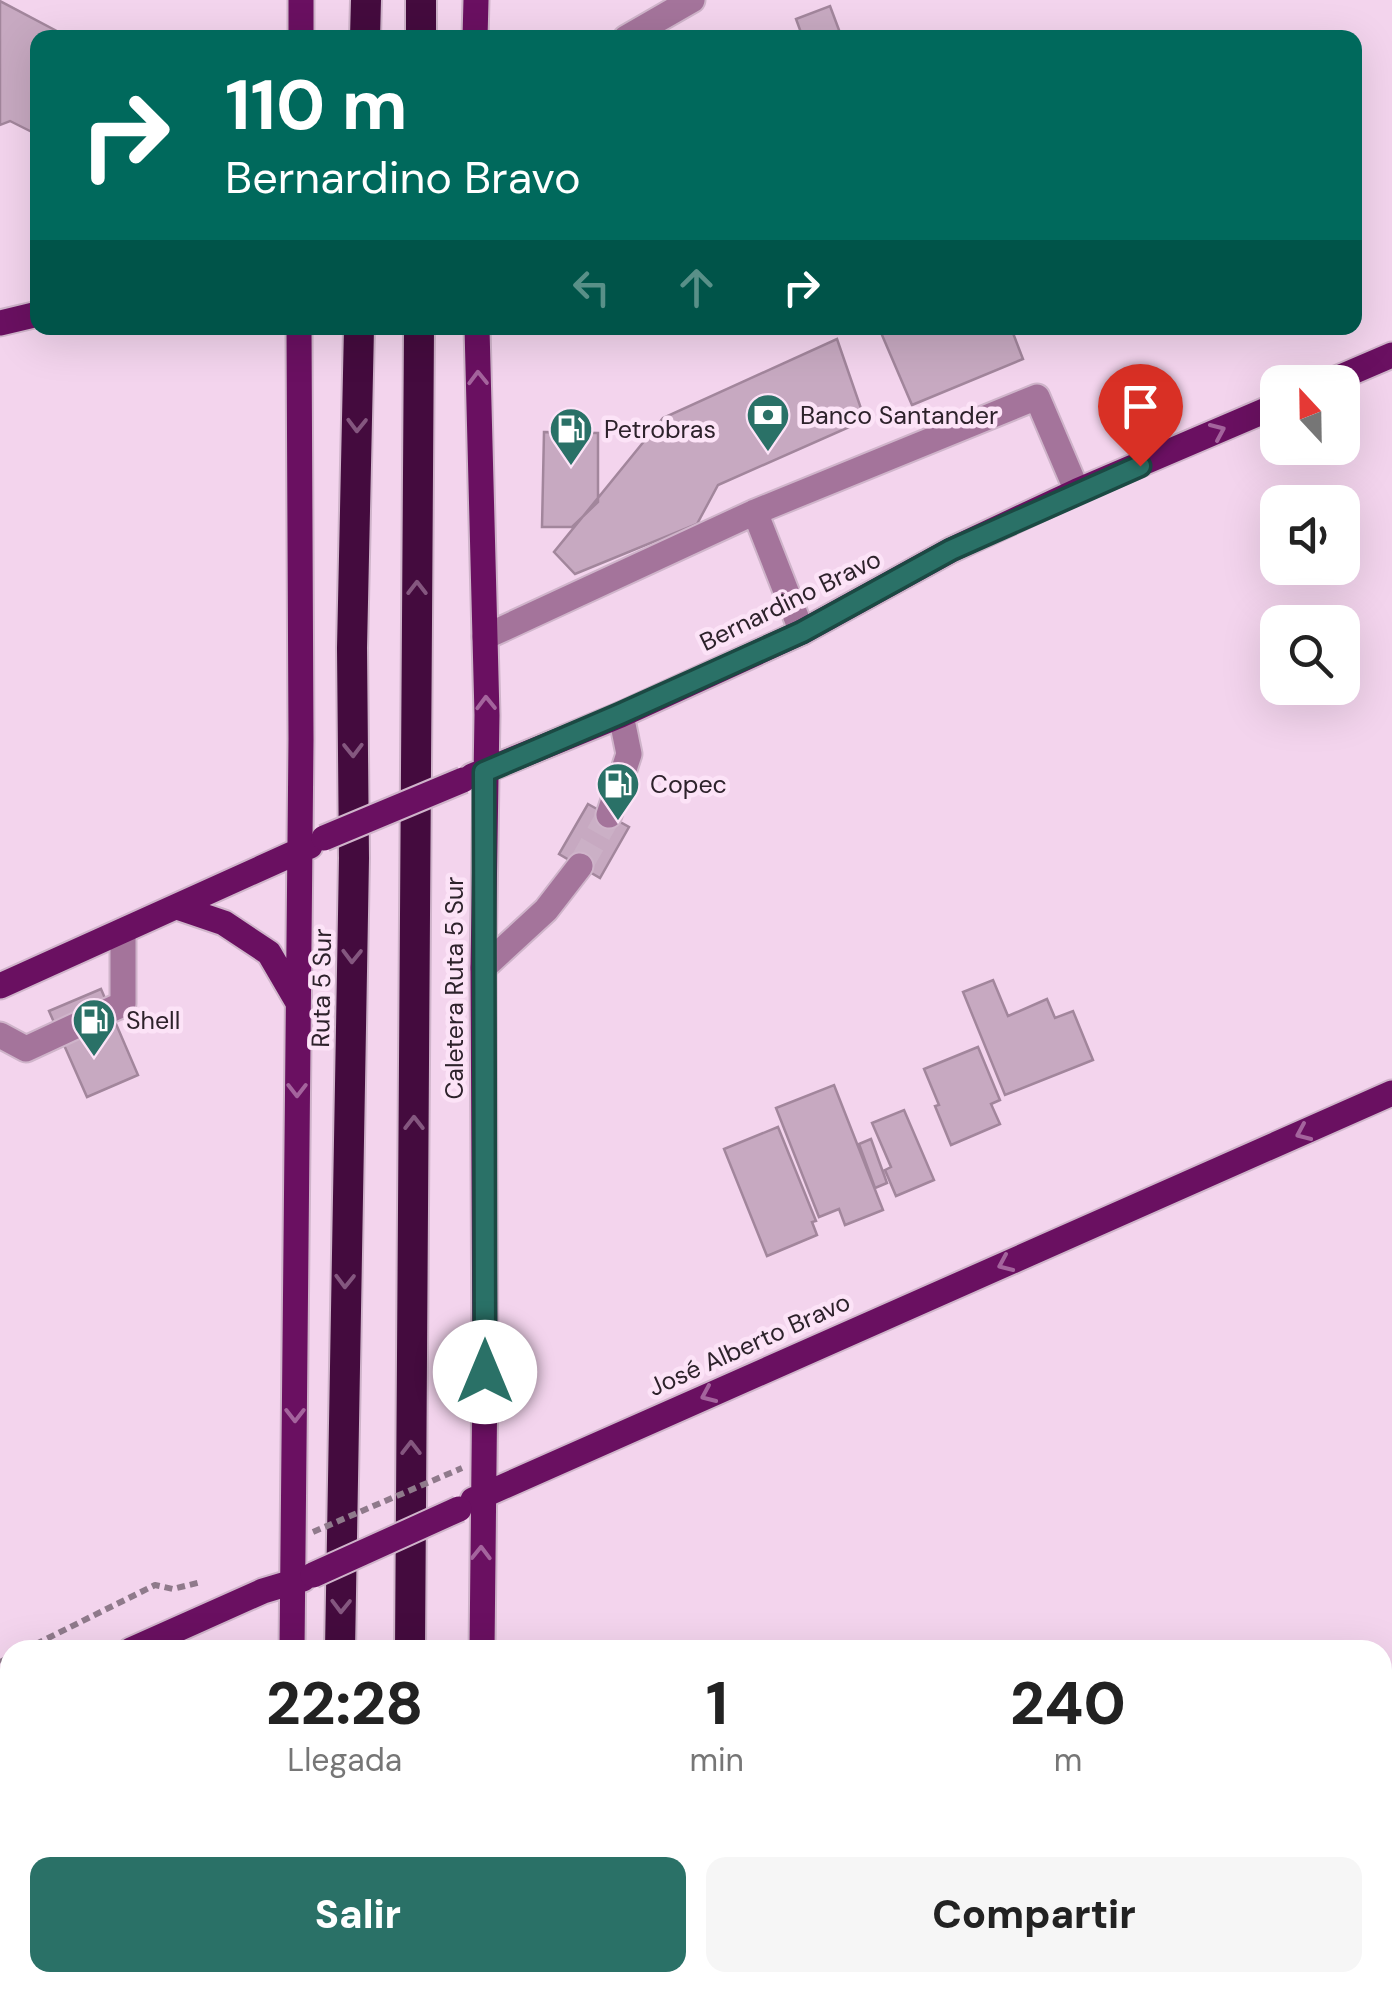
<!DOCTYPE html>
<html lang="es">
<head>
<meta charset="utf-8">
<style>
  :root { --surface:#fff; --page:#f6f6f6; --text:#222; --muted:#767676; --accent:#2a7167 }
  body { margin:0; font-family:"DM Sans",sans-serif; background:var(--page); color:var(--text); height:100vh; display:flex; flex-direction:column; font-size:38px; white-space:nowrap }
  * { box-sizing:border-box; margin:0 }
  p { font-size:32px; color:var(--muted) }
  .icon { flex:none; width:55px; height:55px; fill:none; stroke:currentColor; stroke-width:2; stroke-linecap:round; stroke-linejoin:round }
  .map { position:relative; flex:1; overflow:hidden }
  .side { position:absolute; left:0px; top:1640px; width:1392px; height:352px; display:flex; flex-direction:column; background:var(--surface); border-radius:30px 30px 0 0; box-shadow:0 10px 40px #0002 }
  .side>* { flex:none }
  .hud { position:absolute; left:30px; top:30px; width:1332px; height:305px; border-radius:20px; box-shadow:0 10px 40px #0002; background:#00695c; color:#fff; overflow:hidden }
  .needle { width:65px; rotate:338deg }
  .controls { position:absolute; left:1260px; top:365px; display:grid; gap:20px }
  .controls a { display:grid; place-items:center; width:100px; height:100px; border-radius:20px; background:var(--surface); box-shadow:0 10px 40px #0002; font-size:50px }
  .pin { position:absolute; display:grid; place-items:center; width:85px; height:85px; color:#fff; margin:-102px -42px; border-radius:50% 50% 50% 0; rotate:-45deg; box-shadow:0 0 10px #0007 }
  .pin .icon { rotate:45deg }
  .me { position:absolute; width:110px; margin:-55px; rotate:0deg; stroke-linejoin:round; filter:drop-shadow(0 0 8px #0008) }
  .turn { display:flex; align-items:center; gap:35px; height:210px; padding:0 30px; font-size:45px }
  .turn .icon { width:130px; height:130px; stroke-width:2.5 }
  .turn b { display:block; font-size:70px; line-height:85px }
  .lanes { display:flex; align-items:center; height:95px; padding:0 30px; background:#0003; justify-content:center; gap:50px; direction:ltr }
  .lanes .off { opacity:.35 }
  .eta { display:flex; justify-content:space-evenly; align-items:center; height:170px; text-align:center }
  .eta b { font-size:60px; font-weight:800; line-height:70px }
  .button { display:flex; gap:20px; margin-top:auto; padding:20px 30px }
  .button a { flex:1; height:115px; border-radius:20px; background:var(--accent); color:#fff; font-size:40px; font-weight:800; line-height:115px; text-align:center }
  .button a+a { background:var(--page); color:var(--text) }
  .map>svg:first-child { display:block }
  .green { fill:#e5aada }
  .building { fill:#c7a9c1; stroke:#a2869c; stroke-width:2.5 }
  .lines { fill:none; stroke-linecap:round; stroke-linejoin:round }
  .minor-tunnel { stroke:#cbb0c6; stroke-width:25; stroke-dasharray:25 12; stroke-linecap:butt }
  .minor-casing { stroke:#cfb4ca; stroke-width:29 }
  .major-casing { stroke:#cfb4ca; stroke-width:29 }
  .highway-casing { stroke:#cfb4ca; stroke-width:34 }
  .path { stroke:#8f7a8b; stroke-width:6; stroke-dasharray:8 5; stroke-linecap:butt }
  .minor { stroke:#a4749b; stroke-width:25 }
  .major { stroke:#6a1061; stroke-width:25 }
  .highway { stroke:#440b3e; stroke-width:30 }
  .major-bridge-casing { stroke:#cfb4ca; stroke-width:29; stroke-linecap:butt }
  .path-bridge { stroke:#8f7a8b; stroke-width:6; stroke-dasharray:8 5; stroke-linecap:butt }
  .major-bridge { stroke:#6a1061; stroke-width:25 }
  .oneway { stroke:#a4649d }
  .oneway2 { stroke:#84577f }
  .route-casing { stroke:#1b4943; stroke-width:25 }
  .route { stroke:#2a7167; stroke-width:18 }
  .labels { text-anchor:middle; stroke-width:9; stroke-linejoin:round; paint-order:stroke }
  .poi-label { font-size:25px; fill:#2d222b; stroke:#fce3f7; text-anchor:start }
  .street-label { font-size:25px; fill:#2d222b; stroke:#fce3f7 }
</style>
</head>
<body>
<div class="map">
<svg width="1392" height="1992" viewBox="0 0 1392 1992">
  <rect width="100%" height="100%" fill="#f3d4ed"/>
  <!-- green -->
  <path class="green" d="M10,1742V1982H258V1992H0V1747Z"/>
  <!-- building -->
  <path class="building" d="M0,1L70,38H38V135L10,121L0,125Z
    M830,6L842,38H803L796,19Z
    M879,328H1011L1023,359L912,405Z
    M837,339L865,420L718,485L697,524L575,574L554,552L663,418Z
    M544,432L598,433V502L572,527H542Z
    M588,804L629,827L600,878L559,854Z
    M993,980L1008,1016L1047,999L1055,1018L1073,1011L1093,1060L1005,1095L963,992Z
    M101,989L138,1075L87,1097L49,1011Z
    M978,1047L1000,1100L991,1104L1000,1124L951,1145L935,1106L939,1105L924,1069Z
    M834,1085L883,1210L845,1225L839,1209L819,1217L776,1108Z
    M904,1110L934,1180L896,1196L885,1170L891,1167L872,1123Z
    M778,1127L816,1221L812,1222L817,1235L767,1256L724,1149Z
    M871,1139L887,1183L875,1188L859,1144Z"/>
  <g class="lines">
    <!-- minor-tunnel -->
    <path class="minor-tunnel" d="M580,866L609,815"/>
    <!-- minor casing -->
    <g class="minor-casing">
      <path id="minor" d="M626,38L692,0
        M755,512L802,632
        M485,637L755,512L1037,397L1077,491
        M609,815L629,754L621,715
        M483,968L546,910L580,866
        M0,1035L26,1049L123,1004V931"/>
    </g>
    <!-- major casing -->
    <g class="major-casing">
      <path id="major" d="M301,38V0
        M475,38L476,0
        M0,323L38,314
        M477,328L487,715L483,968L485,1372L482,1650
        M1329,382L1392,355
        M472,776L621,715L802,632L951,550L1077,491L1278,405
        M177,907L224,923L269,953L297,1001
        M0,986L310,846
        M473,1500L1392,1093
        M131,1650L263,1591L303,1579
        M292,1650L301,739L299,328
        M0,1709L10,1705
        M289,1992V1982
        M482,1992L483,1982"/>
    </g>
    <!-- highway casing -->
    <g class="highway-casing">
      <path id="highway" d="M365,38L366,0
        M421,38V0
        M340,1650L354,858L352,648L359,328
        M410,1650L419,328
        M340,1982V1992
        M410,1992V1982"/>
    </g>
    <!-- path -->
    <path class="path" d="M24,1650L155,1585L173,1589L201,1582
      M0,1662L10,1657"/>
    <!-- minor -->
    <use href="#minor" class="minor"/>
    <!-- major -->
    <use href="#major" class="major"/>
    <!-- highway -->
    <use href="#highway" class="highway"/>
    <!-- major-bridge casing -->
    <g class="major-bridge-casing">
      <path id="major-bridge" d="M324,838L463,780
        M313,1575L459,1509"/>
    </g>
    <!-- path-bridge -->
    <path class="path-bridge" d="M313,1532L462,1468"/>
    <!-- major-bridge -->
    <use href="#major-bridge" class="major-bridge"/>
  </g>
  <!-- one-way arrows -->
  <defs><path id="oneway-chevron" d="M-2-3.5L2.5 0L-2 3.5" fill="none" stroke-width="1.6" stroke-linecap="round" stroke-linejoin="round" transform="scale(2.5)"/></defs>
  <g class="oneway">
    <use href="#oneway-chevron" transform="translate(478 378) rotate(-91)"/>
    <use href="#oneway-chevron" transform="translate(1218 431) rotate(-24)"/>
    <use href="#oneway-chevron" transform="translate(486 703) rotate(-91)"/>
    <use href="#oneway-chevron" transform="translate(297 1090) rotate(90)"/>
    <use href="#oneway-chevron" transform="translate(1303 1133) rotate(156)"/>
    <use href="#oneway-chevron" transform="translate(1005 1264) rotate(156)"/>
    <use href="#oneway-chevron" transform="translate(708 1395) rotate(156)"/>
    <use href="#oneway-chevron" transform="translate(295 1415) rotate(90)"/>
    <use href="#oneway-chevron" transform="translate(481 1553) rotate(-89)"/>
  </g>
  <g class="oneway2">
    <use href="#oneway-chevron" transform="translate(357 425) rotate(91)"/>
    <use href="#oneway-chevron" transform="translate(417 588) rotate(-90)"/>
    <use href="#oneway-chevron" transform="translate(353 750) rotate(89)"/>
    <use href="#oneway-chevron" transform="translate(352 956) rotate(91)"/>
    <use href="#oneway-chevron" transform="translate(414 1123) rotate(-90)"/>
    <use href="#oneway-chevron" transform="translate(345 1281) rotate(91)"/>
    <use href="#oneway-chevron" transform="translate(411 1448) rotate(-90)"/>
    <use href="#oneway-chevron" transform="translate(341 1606) rotate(91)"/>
  </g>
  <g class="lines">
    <!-- route casing -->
    <g class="route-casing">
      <path id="route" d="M485,1372L484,772L620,714L802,632L951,550L1140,466"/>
    </g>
    <!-- route -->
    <use href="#route" class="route"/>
  </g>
  <!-- icons -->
  <defs>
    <g id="bank-pin" transform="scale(2.25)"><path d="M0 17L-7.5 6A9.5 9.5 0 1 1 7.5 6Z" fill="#2a7167" stroke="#fce3f7"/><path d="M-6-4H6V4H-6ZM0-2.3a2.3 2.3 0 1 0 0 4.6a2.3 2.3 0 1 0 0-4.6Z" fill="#fff"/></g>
    <g id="fuel-pin" transform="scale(2.25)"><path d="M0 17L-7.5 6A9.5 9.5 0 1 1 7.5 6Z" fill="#2a7167" stroke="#fce3f7"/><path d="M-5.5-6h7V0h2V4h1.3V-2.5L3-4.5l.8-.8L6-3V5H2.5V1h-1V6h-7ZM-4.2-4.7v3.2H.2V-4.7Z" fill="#fff"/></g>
  </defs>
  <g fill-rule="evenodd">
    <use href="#bank-pin" x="768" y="415"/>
    <use href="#fuel-pin" x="571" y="429"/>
    <use href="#fuel-pin" x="618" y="784"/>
    <use href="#fuel-pin" x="94" y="1020"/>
  </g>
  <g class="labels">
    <!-- poi labels -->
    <g class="poi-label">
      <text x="800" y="424">Banco Santander</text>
      <text x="604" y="438">Petrobras</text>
      <text x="650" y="793">Copec</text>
      <text x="126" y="1029">Shell</text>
    </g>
    <!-- street labels -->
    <g class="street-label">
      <text transform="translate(790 600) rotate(-26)" y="9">Bernardino Bravo</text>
      <text transform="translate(321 988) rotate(-89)" y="9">Ruta 5 Sur</text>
      <text transform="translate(454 988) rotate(-90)" y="9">Caletera Ruta 5 Sur</text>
      <text transform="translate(749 1344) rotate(-24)" y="9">José Alberto Bravo</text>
    </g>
  </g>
</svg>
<div class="controls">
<a><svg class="needle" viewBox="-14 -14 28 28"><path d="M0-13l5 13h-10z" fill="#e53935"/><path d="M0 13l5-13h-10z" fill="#767676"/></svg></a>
<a><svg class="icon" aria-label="sound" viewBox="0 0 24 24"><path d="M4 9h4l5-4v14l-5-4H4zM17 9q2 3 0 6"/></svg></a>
<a><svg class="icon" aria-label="search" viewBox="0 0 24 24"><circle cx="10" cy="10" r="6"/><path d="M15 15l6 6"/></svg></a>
</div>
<div class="pin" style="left:1140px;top:466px;background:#d93025"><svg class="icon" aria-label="arrive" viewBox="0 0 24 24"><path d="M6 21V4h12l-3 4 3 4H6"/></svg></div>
<svg class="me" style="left:485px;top:1372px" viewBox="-20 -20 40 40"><circle r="19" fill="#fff"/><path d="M0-13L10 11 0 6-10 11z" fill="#2a7167"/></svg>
<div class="hud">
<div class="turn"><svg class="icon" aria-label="right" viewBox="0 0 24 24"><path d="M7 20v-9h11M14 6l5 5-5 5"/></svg><div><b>110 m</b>Bernardino Bravo</div></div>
<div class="lanes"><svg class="icon off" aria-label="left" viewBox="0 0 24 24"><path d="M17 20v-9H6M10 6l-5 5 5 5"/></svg><svg class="icon off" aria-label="ahead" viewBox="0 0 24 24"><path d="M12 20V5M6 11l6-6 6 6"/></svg><svg class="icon" aria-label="right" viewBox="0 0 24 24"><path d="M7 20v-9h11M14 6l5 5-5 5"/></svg></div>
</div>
<section class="side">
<div class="eta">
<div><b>22:28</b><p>Llegada</p></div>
<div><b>1</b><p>min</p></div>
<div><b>240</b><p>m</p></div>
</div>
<div class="button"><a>Salir</a><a>Compartir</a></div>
</section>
</div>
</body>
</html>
